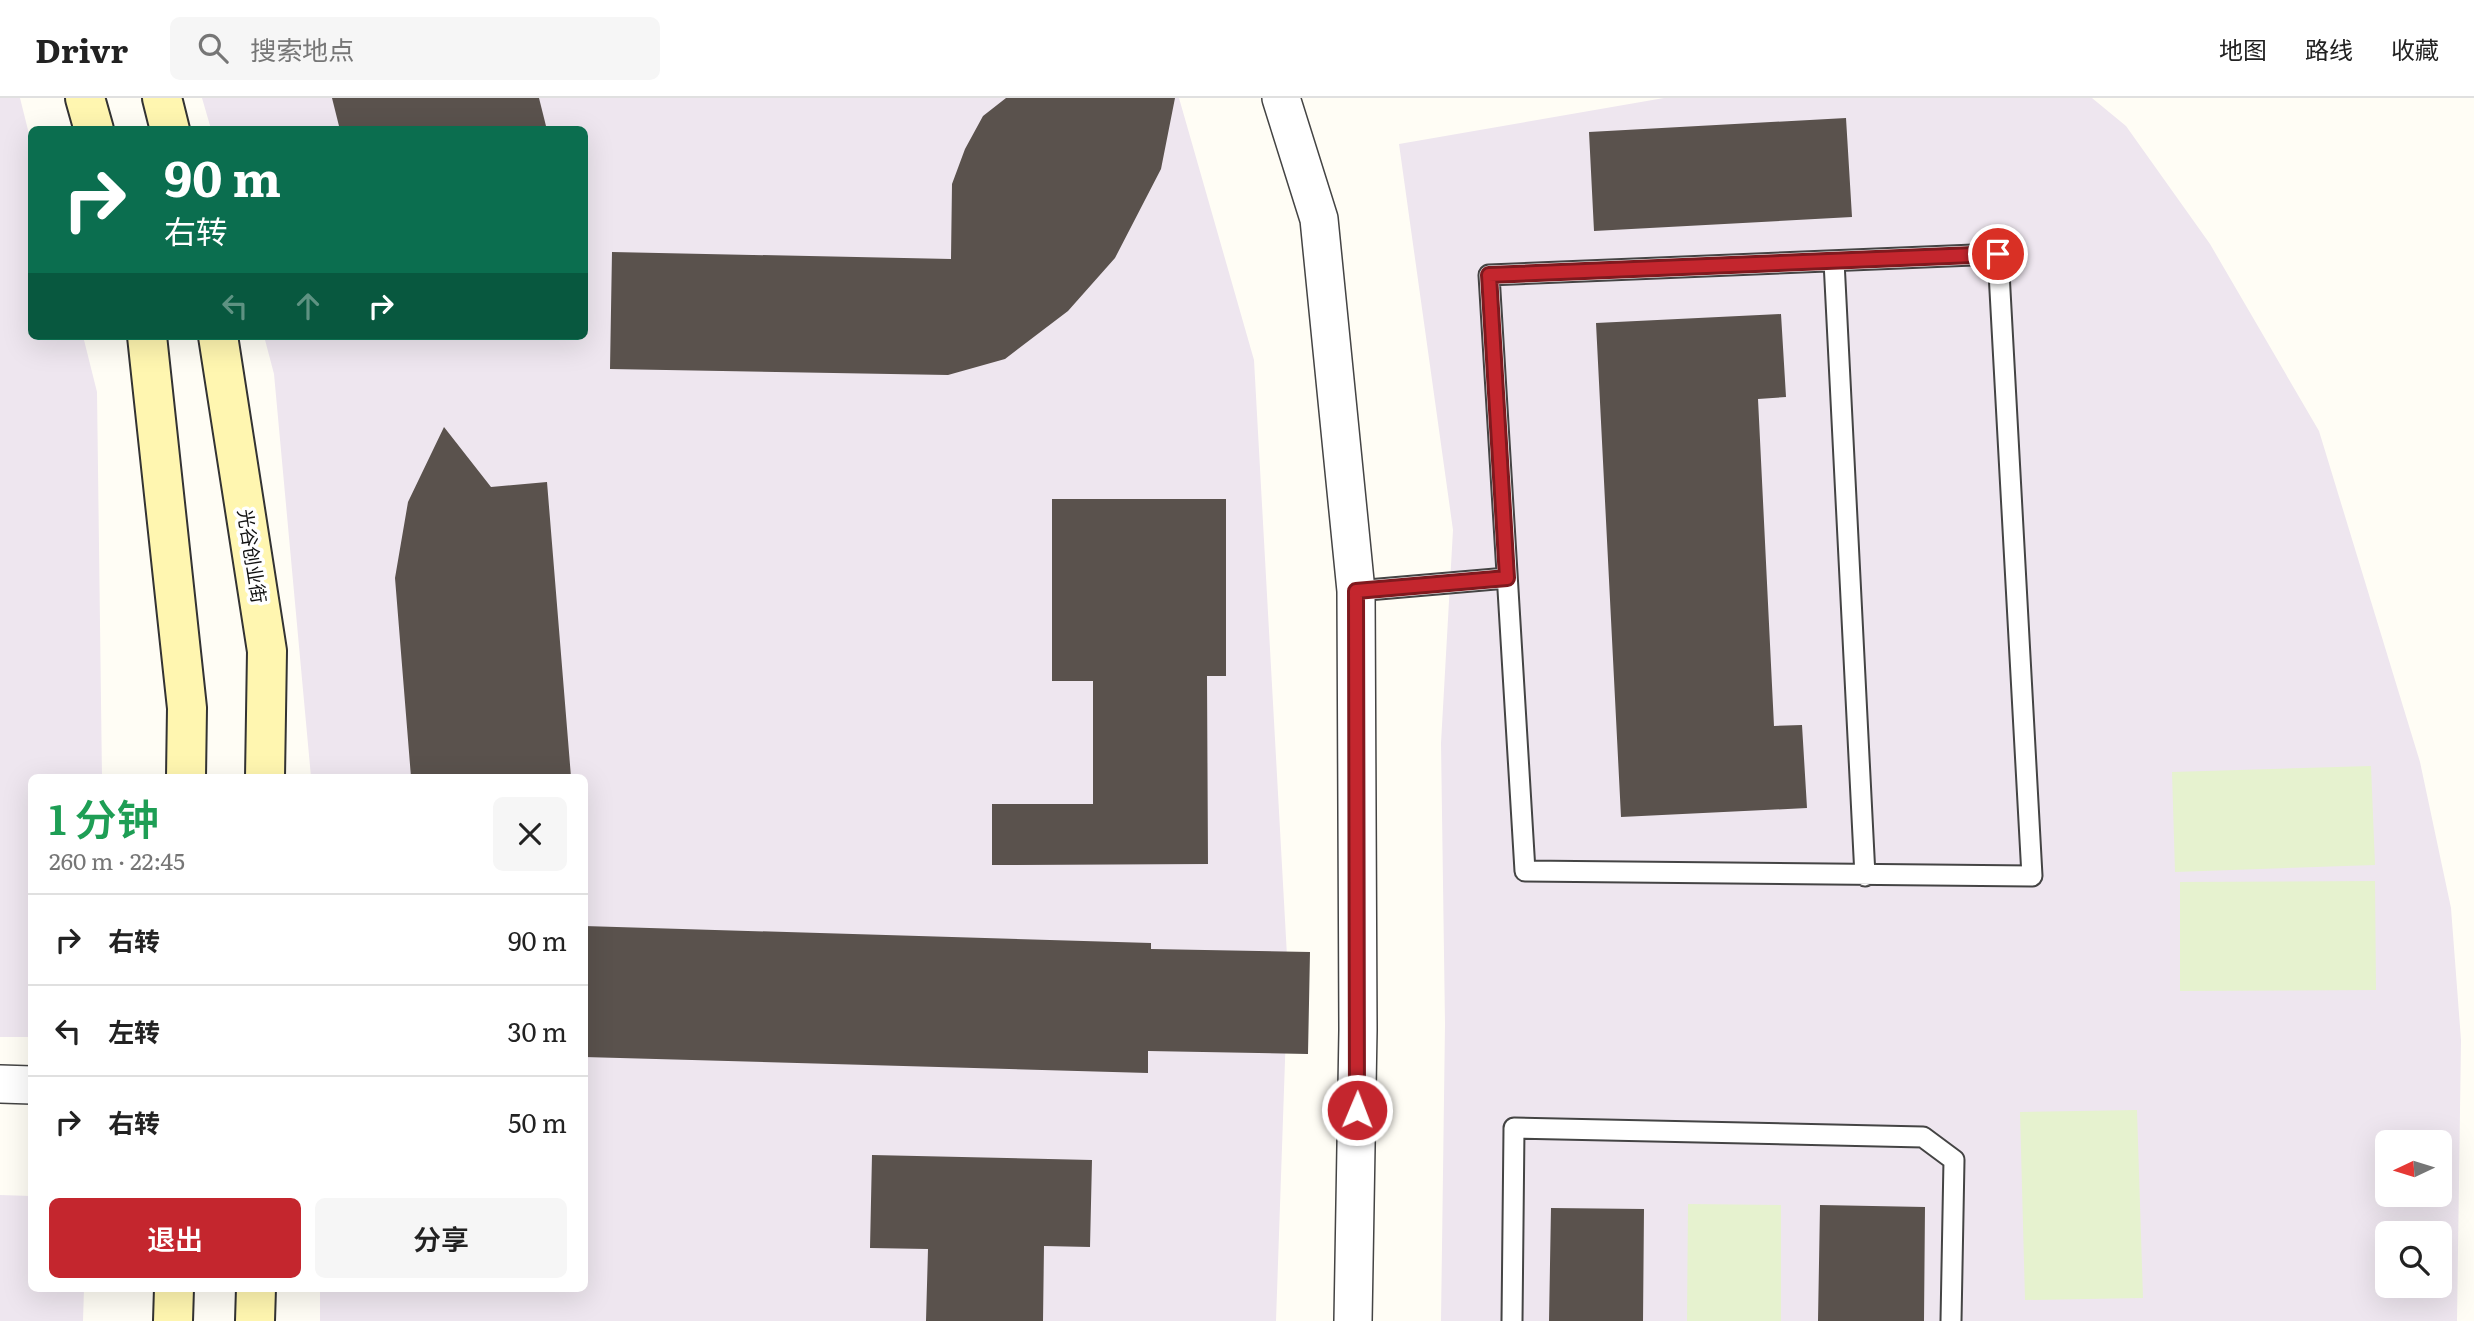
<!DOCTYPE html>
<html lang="zh">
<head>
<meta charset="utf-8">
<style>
  :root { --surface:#fff; --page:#f6f6f6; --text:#222; --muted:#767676; --line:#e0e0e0; --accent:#c4262e }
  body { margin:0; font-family:Literata,"Noto Sans SC",serif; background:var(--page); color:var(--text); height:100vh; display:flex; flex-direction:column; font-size:26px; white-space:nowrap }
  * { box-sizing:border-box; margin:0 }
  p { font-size:23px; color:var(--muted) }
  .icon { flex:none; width:38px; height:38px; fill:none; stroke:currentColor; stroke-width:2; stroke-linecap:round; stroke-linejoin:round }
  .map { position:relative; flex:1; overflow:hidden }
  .panel { position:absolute; left:28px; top:676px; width:560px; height:518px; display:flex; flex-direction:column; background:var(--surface); border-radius:10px; box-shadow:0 7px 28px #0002 }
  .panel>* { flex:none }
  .top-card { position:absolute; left:28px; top:28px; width:560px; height:214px; border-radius:10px; box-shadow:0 7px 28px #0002; background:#0b6e4f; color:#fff; overflow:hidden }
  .needle { width:46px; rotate:266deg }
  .tools { position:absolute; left:2375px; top:1032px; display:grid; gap:14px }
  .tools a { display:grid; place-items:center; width:77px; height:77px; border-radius:10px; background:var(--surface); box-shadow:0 7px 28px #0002; font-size:35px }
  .pin { position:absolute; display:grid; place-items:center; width:60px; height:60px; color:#fff; margin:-30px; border:4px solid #fff; border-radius:50%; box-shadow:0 2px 7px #0007 }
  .me { position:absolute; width:77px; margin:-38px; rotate:1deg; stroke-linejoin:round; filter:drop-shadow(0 0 5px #0008) }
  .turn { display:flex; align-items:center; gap:24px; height:147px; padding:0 21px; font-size:32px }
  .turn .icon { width:91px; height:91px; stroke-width:2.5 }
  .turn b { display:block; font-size:49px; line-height:60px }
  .lanes { display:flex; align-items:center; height:66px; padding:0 21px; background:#0003; justify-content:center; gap:35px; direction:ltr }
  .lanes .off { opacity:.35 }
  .round { display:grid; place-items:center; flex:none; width:74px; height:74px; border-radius:10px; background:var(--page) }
  .summary { display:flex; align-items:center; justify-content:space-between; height:119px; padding:0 21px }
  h1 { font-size:42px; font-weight:600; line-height:52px; color:#1e9e55 }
  .button { display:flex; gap:14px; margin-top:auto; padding:14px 21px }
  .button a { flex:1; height:80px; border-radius:10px; background:var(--accent); color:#fff; font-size:28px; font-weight:600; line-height:80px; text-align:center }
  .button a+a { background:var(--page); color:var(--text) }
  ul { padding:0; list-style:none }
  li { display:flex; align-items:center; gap:21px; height:91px; padding:0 21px; border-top:2px solid var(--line) }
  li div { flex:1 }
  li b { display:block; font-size:26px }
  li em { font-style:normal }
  header { display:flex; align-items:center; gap:42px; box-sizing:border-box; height:98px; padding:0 35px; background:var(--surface); border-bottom:2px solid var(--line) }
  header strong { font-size:33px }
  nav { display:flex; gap:38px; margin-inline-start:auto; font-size:24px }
  .search { width:490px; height:63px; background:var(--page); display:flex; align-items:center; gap:18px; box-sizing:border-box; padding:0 24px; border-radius:10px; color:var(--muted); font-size:26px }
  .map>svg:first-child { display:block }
  .industrial { fill:#eee6ef; fill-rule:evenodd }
  .pitch { fill:#e6f2cf }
  .building { fill:#5a524d }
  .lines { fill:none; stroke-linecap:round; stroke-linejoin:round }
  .service-casing { stroke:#444; stroke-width:23 }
  .minor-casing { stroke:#444; stroke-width:40 }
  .secondary-casing { stroke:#333; stroke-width:42 }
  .service { stroke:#fff; stroke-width:19 }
  .minor { stroke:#fff; stroke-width:37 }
  .secondary { stroke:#fff6b0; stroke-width:38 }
  .route-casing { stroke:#7f191e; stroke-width:18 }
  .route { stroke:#c4262e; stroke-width:12 }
  .labels { text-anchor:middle; stroke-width:7; stroke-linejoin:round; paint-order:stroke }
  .street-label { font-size:19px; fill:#111; stroke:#fff }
</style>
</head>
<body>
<header>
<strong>Drivr</strong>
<div class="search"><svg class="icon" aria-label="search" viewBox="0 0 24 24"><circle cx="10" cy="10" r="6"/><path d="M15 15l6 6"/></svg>搜索地点</div>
<nav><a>地图</a><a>路线</a><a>收藏</a></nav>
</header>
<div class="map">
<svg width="2474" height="1223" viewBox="0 0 2474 1223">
  <rect width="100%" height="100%" fill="#fffdf5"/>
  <!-- industrial -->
  <path class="industrial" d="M0,0H20L31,44L32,238H83L97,294L102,679H32L31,939H0Z
    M202,0H1179L1254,262L1288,876L1276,1223H320V1190H584V679H311L274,276L264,238H584V32L211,31Z
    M1664,0H2092L2126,28L2210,146L2319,333L2420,664L2451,810L2461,942L2457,1223H1441L1445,926L1441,645L1453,432L1399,46ZM2387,1045H2440V1097H2387ZM2387,1136H2440V1188H2387Z
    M0,1097L31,1098L32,1190H84L83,1223H0Z"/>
  <!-- pitch -->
  <path class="pitch" d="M2371,668L2375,767L2175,774L2172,674Z
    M2375,783L2376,892L2180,893V784Z
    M2137,1012L2143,1200L2025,1202L2020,1014Z
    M1688,1106L1781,1107V1223H1687Z"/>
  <!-- building -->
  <path class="building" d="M332,0H539L547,32H340Z
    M1006,0H1175L1161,71L1115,160L1068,213L1005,261L948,277L610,271L612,154L951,161L952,86L965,51L983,18Z
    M1846,20L1852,119L1594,133L1589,34Z
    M1781,216L1786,299L1758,301L1774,628L1802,627L1807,710L1621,719L1596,225Z
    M444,329L491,389L547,384L571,679H411L395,480L408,404Z
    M1052,401H1226V578H1207L1208,766L992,767V706H1093V583H1052Z
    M584,828L1151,845V851L1310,854L1308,956L1148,953V975L584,959Z
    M872,1057L1092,1062L1090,1149L1044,1148L1043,1223H926L928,1151L870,1150Z
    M1820,1107L1925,1109L1924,1223H1818Z
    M1551,1110L1644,1111L1643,1223H1549Z"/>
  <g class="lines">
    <!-- service casing -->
    <g class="service-casing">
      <path id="service" d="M1998,156L2032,778L1525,773L1489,177Z
        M1834,163L1865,778
        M1356,493L1507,480
        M1512,1223L1514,1030L1923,1039L1954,1062L1951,1223"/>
    </g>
    <!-- minor casing -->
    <g class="minor-casing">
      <path id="minor" d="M1281,0L1319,121L1356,493L1358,932L1353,1223
        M0,986L32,987"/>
    </g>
    <!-- secondary casing -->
    <g class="secondary-casing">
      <path id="secondary" d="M85,0L94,32
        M162,0L170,32
        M147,238L187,610L186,679
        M218,238L267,553L265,679
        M173,1223L174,1190
        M255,1223L256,1190"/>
    </g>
    <!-- service -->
    <use href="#service" class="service"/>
    <!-- minor -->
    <use href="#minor" class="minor"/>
    <!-- secondary -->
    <use href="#secondary" class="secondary"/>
  </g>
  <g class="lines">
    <!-- route casing -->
    <g class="route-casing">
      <path id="route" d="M1357,1012L1356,493L1507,480L1489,177L1998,156"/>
    </g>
    <!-- route -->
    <use href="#route" class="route"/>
  </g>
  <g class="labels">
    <!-- street labels -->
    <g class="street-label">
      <text transform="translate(252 458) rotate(81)" y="7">光谷创业街</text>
    </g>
  </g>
</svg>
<div class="tools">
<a><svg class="needle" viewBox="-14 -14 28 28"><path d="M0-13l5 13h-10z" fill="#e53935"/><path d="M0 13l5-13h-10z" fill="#767676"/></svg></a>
<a><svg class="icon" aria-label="search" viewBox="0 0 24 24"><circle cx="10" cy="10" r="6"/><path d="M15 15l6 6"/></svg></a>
</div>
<div class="pin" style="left:1998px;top:156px;background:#d93025"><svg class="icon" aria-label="arrive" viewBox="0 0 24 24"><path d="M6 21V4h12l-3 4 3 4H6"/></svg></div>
<svg class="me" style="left:1357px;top:1012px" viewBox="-20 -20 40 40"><circle r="17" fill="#c4262e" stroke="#fff" stroke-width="3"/><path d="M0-11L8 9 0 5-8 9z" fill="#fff"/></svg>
<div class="top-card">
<div class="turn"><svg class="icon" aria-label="right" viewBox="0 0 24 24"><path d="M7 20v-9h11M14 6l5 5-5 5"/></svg><div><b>90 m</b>右转</div></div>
<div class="lanes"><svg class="icon off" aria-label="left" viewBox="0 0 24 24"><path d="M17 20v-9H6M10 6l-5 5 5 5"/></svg><svg class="icon off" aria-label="ahead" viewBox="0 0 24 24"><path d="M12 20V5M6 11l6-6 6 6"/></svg><svg class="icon" aria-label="right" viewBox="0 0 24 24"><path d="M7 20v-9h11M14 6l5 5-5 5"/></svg></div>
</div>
<section class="panel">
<div class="summary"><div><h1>1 分钟</h1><p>260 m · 22:45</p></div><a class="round"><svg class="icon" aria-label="close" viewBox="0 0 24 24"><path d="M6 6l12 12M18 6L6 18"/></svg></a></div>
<ul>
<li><svg class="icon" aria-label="right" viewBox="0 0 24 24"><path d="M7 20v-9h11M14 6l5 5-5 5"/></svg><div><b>右转</b></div><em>90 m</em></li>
<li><svg class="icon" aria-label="left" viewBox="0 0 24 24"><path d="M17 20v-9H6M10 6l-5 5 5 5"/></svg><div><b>左转</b></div><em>30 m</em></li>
<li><svg class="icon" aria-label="right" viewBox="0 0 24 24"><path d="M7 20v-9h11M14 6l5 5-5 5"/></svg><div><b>右转</b></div><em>50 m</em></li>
</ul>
<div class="button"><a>退出</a><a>分享</a></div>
</section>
</div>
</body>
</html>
